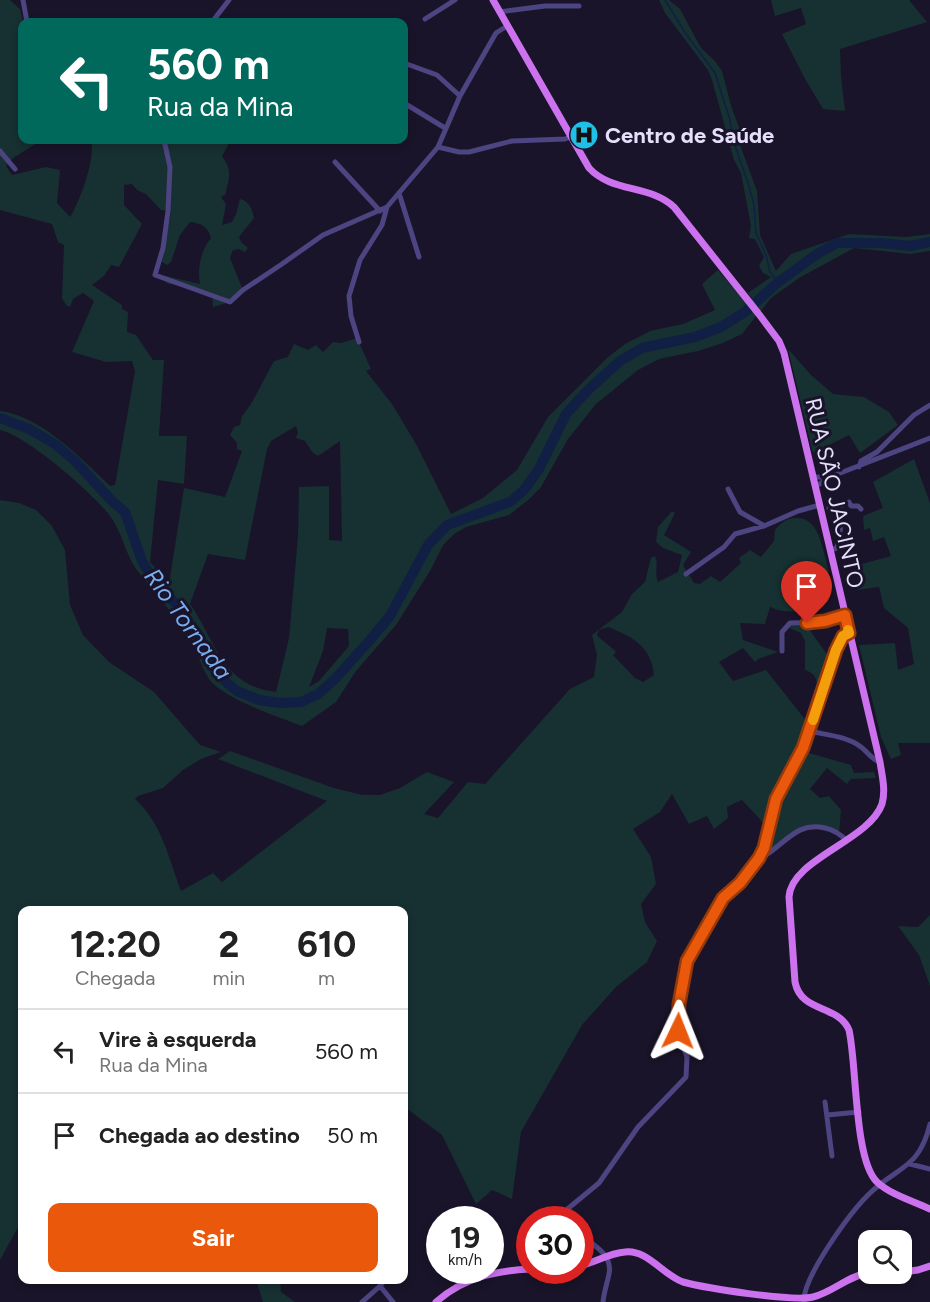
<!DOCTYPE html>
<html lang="pt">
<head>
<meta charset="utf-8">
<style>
  :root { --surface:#fff; --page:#f2f2f2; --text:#222; --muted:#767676; --line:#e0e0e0; --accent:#ea580c }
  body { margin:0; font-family:Figtree,sans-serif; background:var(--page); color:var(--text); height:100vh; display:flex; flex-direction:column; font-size:22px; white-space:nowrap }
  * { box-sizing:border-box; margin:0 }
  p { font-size:20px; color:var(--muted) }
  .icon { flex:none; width:33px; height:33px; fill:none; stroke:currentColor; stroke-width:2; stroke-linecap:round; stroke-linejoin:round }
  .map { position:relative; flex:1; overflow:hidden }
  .drawer { position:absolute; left:18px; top:906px; width:390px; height:378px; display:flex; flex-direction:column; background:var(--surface); border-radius:12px; box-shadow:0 3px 9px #0003 }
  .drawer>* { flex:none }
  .banner { position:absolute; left:18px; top:18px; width:390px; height:126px; border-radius:12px; box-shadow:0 3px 9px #0003; background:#00695c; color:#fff; overflow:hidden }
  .tools { position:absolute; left:858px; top:1230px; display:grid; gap:12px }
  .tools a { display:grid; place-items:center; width:54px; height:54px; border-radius:12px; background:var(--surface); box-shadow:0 3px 9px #0003; font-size:30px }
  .speed { position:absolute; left:426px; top:1206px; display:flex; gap:12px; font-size:30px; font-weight:700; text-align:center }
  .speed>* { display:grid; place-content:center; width:78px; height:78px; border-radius:50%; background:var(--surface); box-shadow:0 3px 9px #0003; line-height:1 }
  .speed small { font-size:15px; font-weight:400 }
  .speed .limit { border:9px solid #d22; background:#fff; color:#111 }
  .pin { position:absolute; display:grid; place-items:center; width:51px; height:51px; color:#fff; margin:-62px -26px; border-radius:50% 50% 50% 0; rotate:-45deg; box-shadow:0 0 6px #0007 }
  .pin .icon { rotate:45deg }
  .me { position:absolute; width:66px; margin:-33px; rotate:2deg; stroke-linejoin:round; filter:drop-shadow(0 0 4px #0008) }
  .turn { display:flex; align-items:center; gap:21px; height:126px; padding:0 30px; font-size:27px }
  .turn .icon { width:78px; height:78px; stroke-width:2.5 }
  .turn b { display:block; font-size:42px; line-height:51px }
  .eta { display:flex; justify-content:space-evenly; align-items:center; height:102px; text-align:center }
  .eta b { font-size:36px; font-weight:700; line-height:42px }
  .button { display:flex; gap:12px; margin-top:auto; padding:12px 30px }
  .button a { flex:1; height:69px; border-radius:12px; background:var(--accent); color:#fff; font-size:24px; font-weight:700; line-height:69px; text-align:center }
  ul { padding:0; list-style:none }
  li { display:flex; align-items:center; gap:18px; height:84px; padding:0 30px; border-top:2px solid var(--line) }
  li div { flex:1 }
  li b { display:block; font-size:22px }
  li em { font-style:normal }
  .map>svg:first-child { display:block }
  .green { fill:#173032; fill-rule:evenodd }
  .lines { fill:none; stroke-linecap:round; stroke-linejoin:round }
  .stream { stroke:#111f44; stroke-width:1.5 }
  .river { stroke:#111f44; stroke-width:10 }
  .minor { stroke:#4d4482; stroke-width:5 }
  .major { stroke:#cd72ef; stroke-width:7 }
  .route-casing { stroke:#983908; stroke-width:15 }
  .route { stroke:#ea580c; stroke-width:10 }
  .slow { stroke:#f59e0b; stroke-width:10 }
  .labels { text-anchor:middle; stroke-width:6; stroke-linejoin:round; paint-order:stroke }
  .poi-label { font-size:22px; font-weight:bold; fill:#e5dffb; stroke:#191429; text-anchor:start }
  .street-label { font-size:22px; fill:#e5dffb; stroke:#191429 }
  .water-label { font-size:24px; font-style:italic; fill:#78adf0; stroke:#191429 }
</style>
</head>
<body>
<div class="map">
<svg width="930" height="1302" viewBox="0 0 930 1302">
  <rect width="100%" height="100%" fill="#191429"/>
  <!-- green -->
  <path class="green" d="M0,0H10L20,9L23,22L22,140H42L13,158L6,166L12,175L46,167L60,170L57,203L70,217C80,201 96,158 91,140H231L222,156C233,170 229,179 225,195L221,197L226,204L222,225L232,222L236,214L240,199C250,202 252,209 254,218L239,237L241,242L248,248L245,252L239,249L233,250L230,258L243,290L230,302L213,307L212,293L166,283V276L200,284C197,268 201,250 211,238C208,227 201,223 190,222L180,235L171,262L167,265L162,262L171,211L161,210L146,194L137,190L132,184L124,185V205L142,224L119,267L111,265L104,276L92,285L122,305V309L128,312L127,332L136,335L153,360H164L159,436H187L184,484L158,480L150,562L169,584L184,488L225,497L242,451L237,449V443L230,435L234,427L240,425L242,416L251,404L274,361L288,357L294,344L308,350L316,345L323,352L333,342L341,343L357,338L371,369L366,371L392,404L416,444L451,514L483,498L517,470L548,417L608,357L625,344L650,331L683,324L715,310L702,284L718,270L757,315L742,334L723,343L698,351L659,359L638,370L596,404L568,439L541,487L528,500L509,515L466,527L454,534L443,545L430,571L396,625L356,671L336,702L302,726C277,716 225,700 209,679C201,667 197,650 190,638C175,614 153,592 136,569C125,553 122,532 110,516C94,494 26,435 0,430V411C41,416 81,458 110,486L115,485L135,371L132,361L106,362L72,352L94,301L83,293L73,299L70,307L66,305L62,298L64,245L58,242L52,224L0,210ZM296,426L298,432L296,438L305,441L313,453L318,456L340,441L342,541L329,540V486L299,487L298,536L289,638L276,692C222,686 216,641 190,604L208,554L245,560L267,449L271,441ZM327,628L348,629L349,646L319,681L309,687L323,651Z
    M659,0H669L680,9L701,48L715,61L722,71L732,109L741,132L739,142L757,191L760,235L776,271L791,254L849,234L907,237L930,234V251L910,254L854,248L799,278L771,298L761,311L748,293L771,277L763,273L759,266L764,257L755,239L749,238L751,226L741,173L734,160L712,80L708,70L665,13Z
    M771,0H909L927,22L840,49L841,77L845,111L823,109L804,77L782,34L806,24L801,8L775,16Z
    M788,349L811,375L833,394L864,397L889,412L898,425L860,453L849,435L813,453Z
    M914,459L930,503V743H898L901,755L891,759L881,737L859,645L895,643L898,670L914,664L908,628L884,608L879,587L857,590L858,565L891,556L884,537L873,541L870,528L864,530L863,516L883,508L873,482Z
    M0,500L19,503L36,510L52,526L65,550L70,605L83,635L109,662L154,692L200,745L221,752L201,759L183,770L163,788L138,796L135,799C162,823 169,859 181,891L213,873L222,882L327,801L218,759L230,751L334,788L362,795H380L400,788L427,772L454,782L424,814L438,818L468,782L485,784L570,689L594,677L597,655L592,635L622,612L632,594L645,582L651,558L655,556C659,565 654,573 658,582L678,572L682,555L663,548L656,542L658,527L672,511L675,513L664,535L691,552L683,565L694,583L700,584L711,576L720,582L741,563L739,558L750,550L761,557L774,541L775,530C781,523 786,518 795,518C821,516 823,554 829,572L798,580L816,609C801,611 784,614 770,607L765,624L740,623L743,640L778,652L758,659L755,662L743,648L719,662L733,681L766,670L811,727L802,751L851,765L854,773L874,772L876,778L851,779L847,784L827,768L810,789L820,798L829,796L841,810L839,834L806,826L772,851L760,856L768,828L742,800L727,807L728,818L714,829L707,816L689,824L672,794L660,812L633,829L651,857L656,884L641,904L645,922L657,941L647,962L616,987L582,1025L521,1132L512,1199L492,1190L476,1204L442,1135L406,1108L404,1113V910H22V1220L0,1260ZM608,627C633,637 651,646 654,675L643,682L635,678L613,655L616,652C610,645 603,642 597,635L599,630Z
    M790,623H807L811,632L832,661L818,705L814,701C816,687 822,676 805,670V641L801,633L787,627Z
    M930,915V986L919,955L898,926L918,927Z
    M256,1280H280L281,1292L295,1302H263Z"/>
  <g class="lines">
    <!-- stream -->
    <path class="stream" d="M665,0L686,34L715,73L730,120L733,140L749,186L754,205L756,233L766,255L770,272L778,282"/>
    <!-- river -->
    <path class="river" d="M0,418L29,429L55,444L75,461L113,502L125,512L142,561L156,584L177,605L200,638L226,682L237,691L259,700L280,703L301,702L318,694L334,680L370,640L390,616L428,545L447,525L510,502L524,490L539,469L566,414L588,390L620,361L642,348L695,337L721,327L745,312L776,284L817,254L837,243H881L910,246L930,242"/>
    <!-- minor -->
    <path class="minor" d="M23,0L27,22
      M499,12L545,6H579
      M425,19L455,0
      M212,22L229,0
      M404,63L437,75L460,96
      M404,103L445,128
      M164,140L170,167L168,211L163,248L155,275L230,302L243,290L282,264L323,235L387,207L438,147L460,96L496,33L507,26
      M438,147L459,152H469L512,141L565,139L570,137
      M0,151L15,169
      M335,162L380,211
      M399,193L419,257
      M359,342L351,316L349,296L360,260L382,225L387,207
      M859,467L861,461L877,452L914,415L930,405
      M813,477H830
      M815,487L830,477L930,438
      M728,489L740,512L763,525
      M829,508H836L841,525L837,548L830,550
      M836,508L849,502L851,506H858L861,509
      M686,574L724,547L735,534L764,526L798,511L820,505
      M782,651V632L790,623L825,622L845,615
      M809,731C826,735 847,736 861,747C868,752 871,759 880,762
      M760,856L766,855C786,842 799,821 825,828C834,830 840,834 846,840
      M825,1102L832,1156
      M827,1115L859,1112
      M910,1164L930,1169
      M565,1220V1211L599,1183L638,1127L686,1077L687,1057L678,1031L679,1004L687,961L723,898L740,883L759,858L764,848L776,799L803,748L836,650L843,636L849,633
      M580,1235C594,1245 613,1255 609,1274C607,1284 604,1292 603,1302
      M385,1280L380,1286L393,1302
      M362,1302L380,1286
      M804,1302C802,1278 850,1213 868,1195C897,1166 919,1170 930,1124"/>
    <!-- major -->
    <path class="major" d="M493,0L589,168C612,193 649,184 674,207L758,313L779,341L784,353L880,762C882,776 886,790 882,804C869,841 791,859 789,897L795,982C801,1013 838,1004 849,1030C857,1065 854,1160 877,1182C891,1195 913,1201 930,1209
      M580,1266C595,1262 610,1253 625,1252C647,1249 663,1275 683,1282C706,1288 791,1302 813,1297C833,1292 848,1276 868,1273
      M902,1272L918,1270L930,1266
      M436,1302C463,1278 494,1271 530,1269"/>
  </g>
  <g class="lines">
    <!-- route casing -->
    <g class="route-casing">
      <path id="route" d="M678,1031L679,1004L687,961L723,898L740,883L759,858L764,848L776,799L803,748L836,650L843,636L849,633L845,615L825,621L807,623"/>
    </g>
    <!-- route -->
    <use href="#route" class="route"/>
    <!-- slow -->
    <path class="slow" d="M813,720L836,650L843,636L849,633L848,630"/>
  </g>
  <!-- icons -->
  <defs>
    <g id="hospital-disc" transform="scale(1.5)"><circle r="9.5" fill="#20bfe6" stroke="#191429"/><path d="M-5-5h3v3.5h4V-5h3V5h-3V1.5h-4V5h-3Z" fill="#111"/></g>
  </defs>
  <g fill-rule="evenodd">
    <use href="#hospital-disc" x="584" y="135"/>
  </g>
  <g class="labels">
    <!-- poi labels -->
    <g class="poi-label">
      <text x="605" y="143">Centro de Saúde</text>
    </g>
    <!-- street labels -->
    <g class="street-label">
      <text transform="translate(835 493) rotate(77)" y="8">RUA SÃO JACINTO</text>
    </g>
    <!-- water labels -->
    <g class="water-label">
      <text transform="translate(188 624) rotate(54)" y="8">Rio Tornada</text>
    </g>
  </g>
</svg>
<div class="tools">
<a><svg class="icon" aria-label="search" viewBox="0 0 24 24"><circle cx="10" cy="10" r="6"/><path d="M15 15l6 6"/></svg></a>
</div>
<div class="speed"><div>19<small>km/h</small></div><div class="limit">30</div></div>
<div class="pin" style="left:807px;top:623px;background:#d93025"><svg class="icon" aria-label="arrive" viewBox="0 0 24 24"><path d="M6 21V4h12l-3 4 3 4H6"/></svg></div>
<svg class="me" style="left:678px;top:1031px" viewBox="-20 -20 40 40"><path d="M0-17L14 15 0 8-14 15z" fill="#ea580c" stroke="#fff" stroke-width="4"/></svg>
<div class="banner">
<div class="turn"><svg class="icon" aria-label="left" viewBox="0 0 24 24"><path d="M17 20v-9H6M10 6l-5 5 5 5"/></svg><div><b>560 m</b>Rua da Mina</div></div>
</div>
<section class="drawer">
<div class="eta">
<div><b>12:20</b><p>Chegada</p></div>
<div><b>2</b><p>min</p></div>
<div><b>610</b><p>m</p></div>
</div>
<ul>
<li><svg class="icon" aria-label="left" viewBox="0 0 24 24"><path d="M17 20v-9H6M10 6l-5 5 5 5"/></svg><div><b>Vire à esquerda</b><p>Rua da Mina</p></div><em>560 m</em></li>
<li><svg class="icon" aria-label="arrive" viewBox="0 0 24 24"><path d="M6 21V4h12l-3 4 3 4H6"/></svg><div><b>Chegada ao destino</b></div><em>50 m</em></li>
</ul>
<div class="button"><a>Sair</a></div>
</section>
</div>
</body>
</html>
